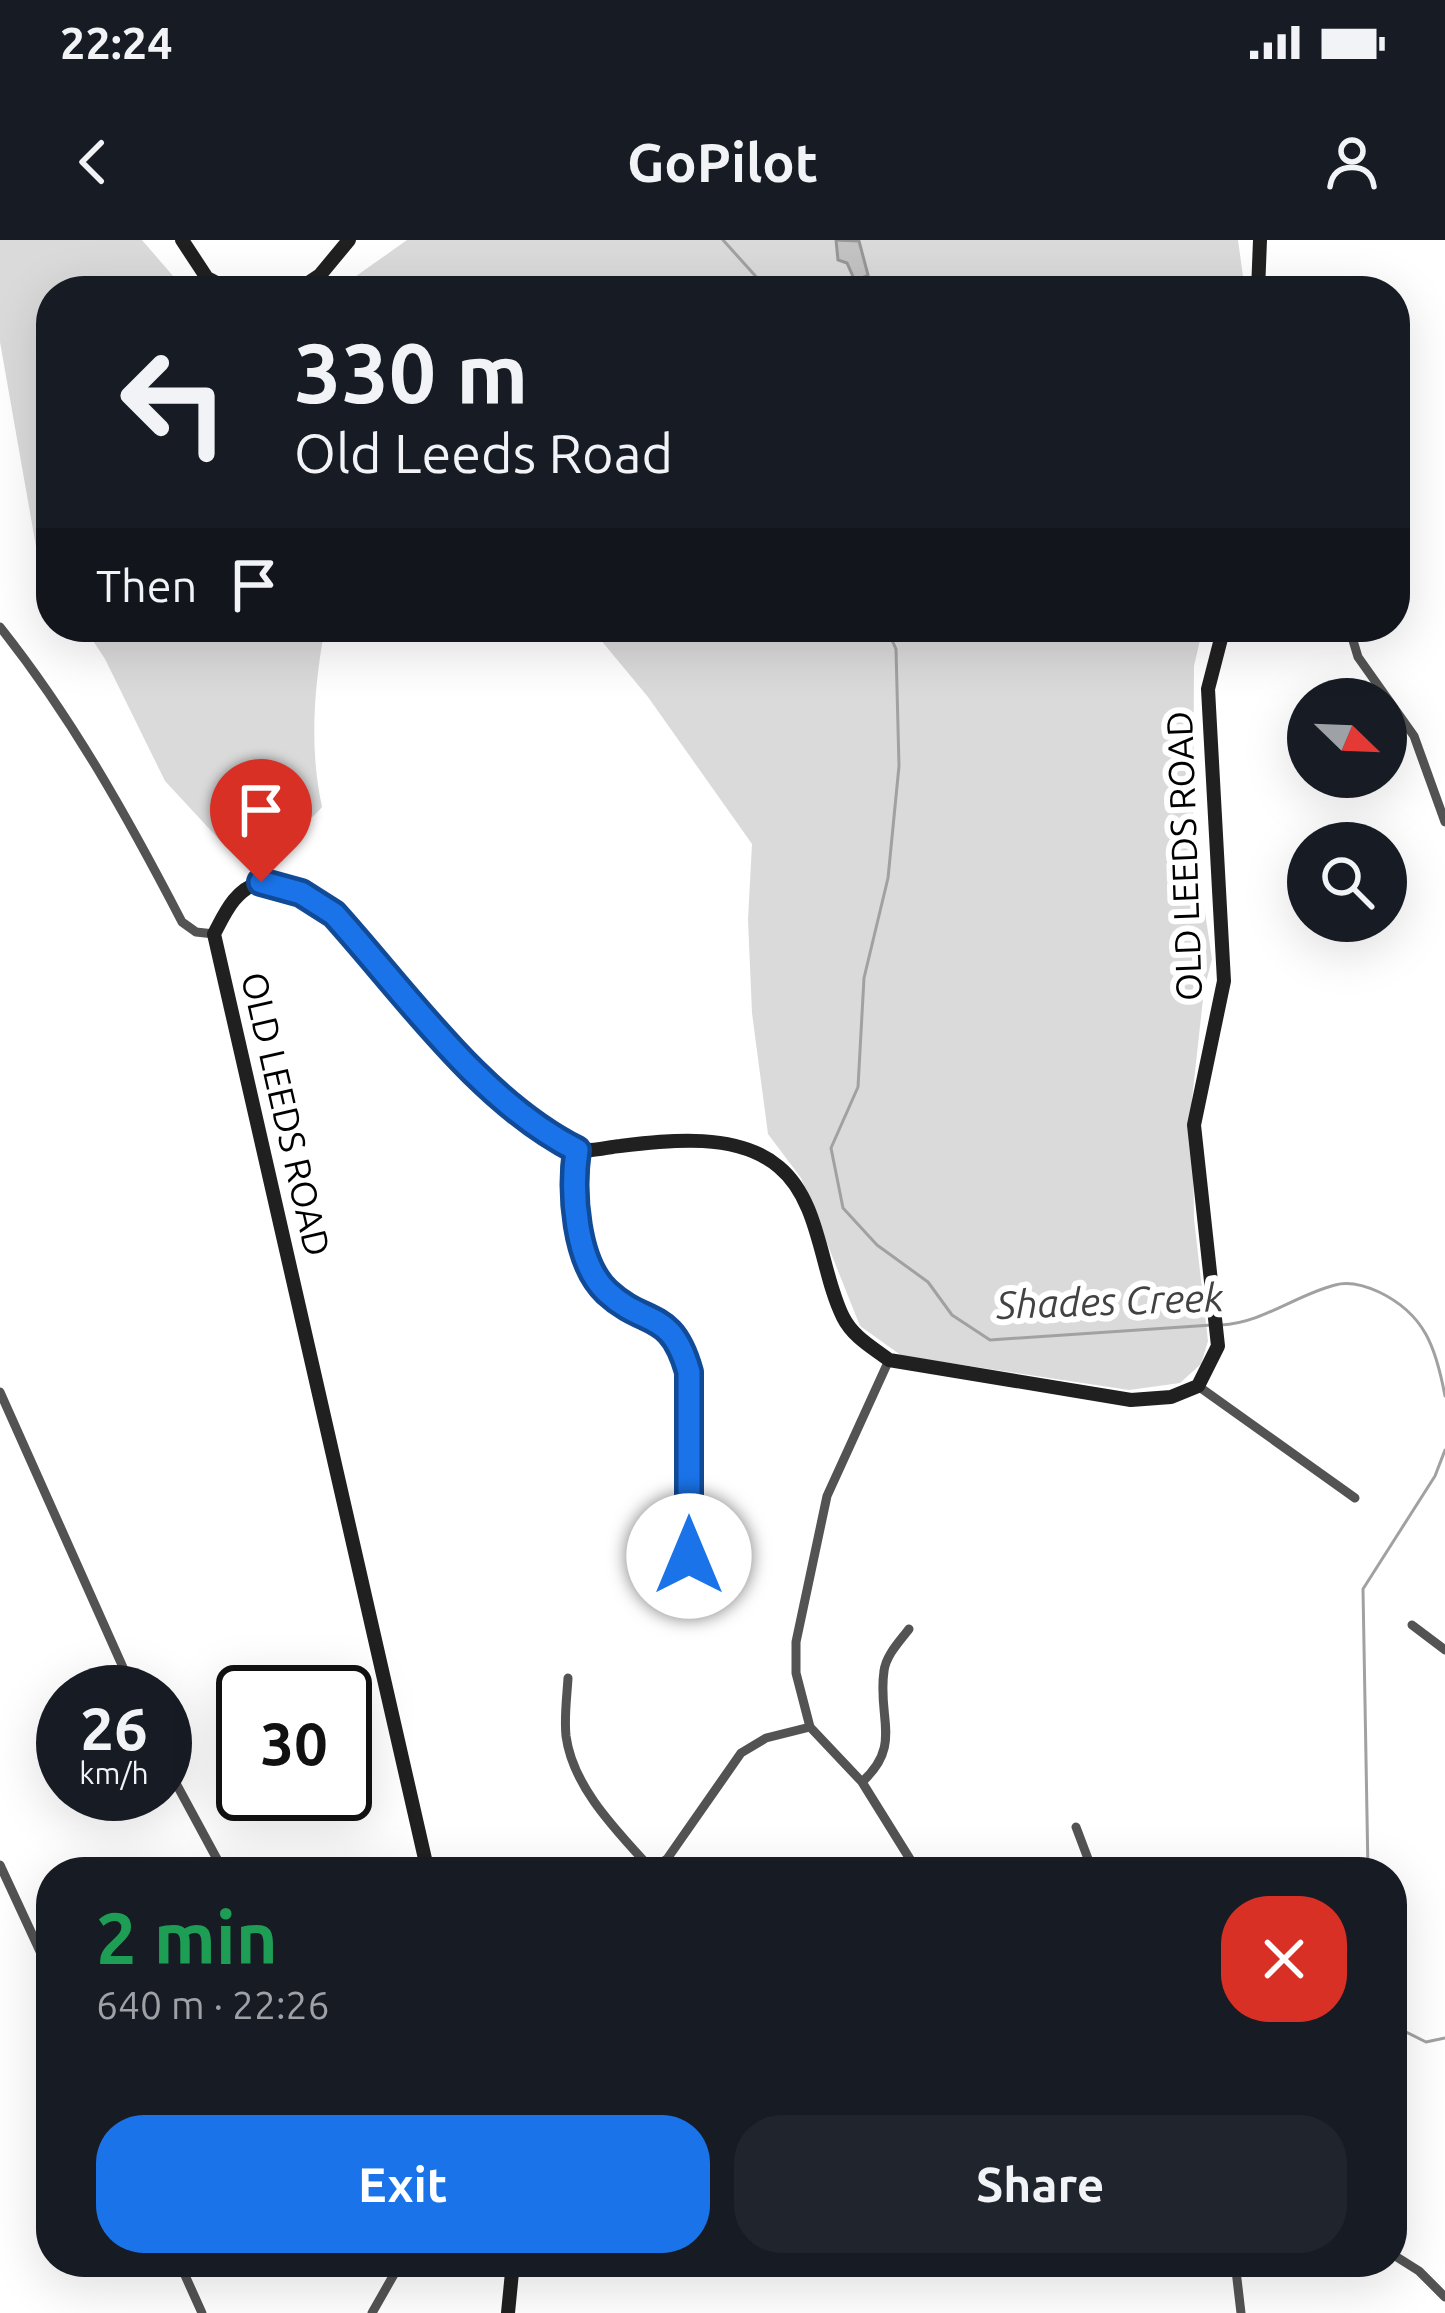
<!DOCTYPE html>
<html lang="en">
<head>
<meta charset="utf-8">
<style>
  :root { --surface:#171b24; --page:#20242c; --text:#f1f3f6; --muted:#9ea1a6; --accent:#1a73e8 }
  body { margin:0; font-family:Ubuntu,sans-serif; background:var(--page); color:var(--text); height:100vh; display:flex; flex-direction:column; font-size:45px; white-space:nowrap }
  * { box-sizing:border-box; margin:0 }
  p { font-size:39px; color:var(--muted) }
  .icon { flex:none; width:66px; height:66px; fill:none; stroke:currentColor; stroke-width:2; stroke-linecap:round; stroke-linejoin:round }
  .map { position:relative; flex:1; overflow:hidden }
  .details { position:absolute; left:36px; top:1617px; width:1371px; height:420px; display:flex; flex-direction:column; background:var(--surface); border-radius:48px; box-shadow:0 12px 48px #0002 }
  .details>* { flex:none }
  .banner { position:absolute; left:36px; top:36px; width:1374px; height:366px; border-radius:48px; box-shadow:0 12px 48px #0002; background:#171b24; color:var(--text); overflow:hidden }
  .needle { width:78px; rotate:113deg }
  .buttons { position:absolute; left:1287px; top:438px; display:grid; gap:24px }
  .buttons a { display:grid; place-items:center; width:120px; height:120px; border-radius:50%; background:var(--surface); box-shadow:0 12px 48px #0002; font-size:60px }
  .speed { position:absolute; left:36px; top:1425px; display:flex; gap:24px; font-size:60px; font-weight:700; text-align:center }
  .speed>* { display:grid; place-content:center; width:156px; height:156px; border-radius:50%; background:var(--surface); box-shadow:0 12px 48px #0002; line-height:1 }
  .speed small { font-size:30px; font-weight:400 }
  .speed .limit { border:6px solid #111; border-radius:18px; background:#fff; color:#111 }
  .pin { position:absolute; display:grid; place-items:center; width:102px; height:102px; color:#fff; margin:-123px -51px; border-radius:50% 50% 50% 0; rotate:-45deg; box-shadow:0 0 12px #0007 }
  .pin .icon { rotate:45deg }
  .me { position:absolute; width:132px; margin:-66px; rotate:0deg; stroke-linejoin:round; filter:drop-shadow(0 0 9px #0008) }
  .turn { display:flex; align-items:center; gap:42px; height:252px; padding:0 60px; font-size:54px }
  .turn .icon { width:156px; height:156px; stroke-width:2.5 }
  .turn b { display:block; font-size:84px; line-height:102px }
  .then { display:flex; align-items:center; height:114px; padding:0 60px; background:#0003; gap:24px; font-size:45px }
  .round { display:grid; place-items:center; flex:none; width:126px; height:126px; border-radius:48px; background:var(--page) }
  .headline { display:flex; align-items:center; justify-content:space-between; height:204px; padding:0 60px }
  h1 { font-size:72px; font-weight:600; line-height:90px; color:#1e9e55 }
  .button { display:flex; gap:24px; margin-top:auto; padding:24px 60px }
  .button a { flex:1; height:138px; border-radius:48px; background:var(--accent); color:#fff; font-size:48px; font-weight:600; line-height:138px; text-align:center }
  .button a+a { background:var(--page); color:var(--text) }
  .status { display:flex; justify-content:space-between; align-items:center; height:84px; padding:0 60px; background:var(--surface); direction:ltr }
  .status svg { height:33px; fill:currentColor }
  header { display:flex; justify-content:space-between; align-items:center; height:156px; padding:0 60px; background:var(--surface); font-size:54px; font-weight:600 }
  .map>svg:first-child { display:block }
  .green { fill:#dadada }
  .lines { fill:none; stroke-linecap:round; stroke-linejoin:round }
  .stream { stroke:#a1a1a1; stroke-width:3 }
  .building { fill:#c3c3c3; stroke:#979797; stroke-width:3 }
  .street { stroke:#535353; stroke-width:9 }
  .secondary { stroke:#202020; stroke-width:14 }
  .route-casing { stroke:#114b97; stroke-width:30 }
  .route { stroke:#1a73e8; stroke-width:21 }
  .labels { text-anchor:middle; stroke-width:12; stroke-linejoin:round; paint-order:stroke }
  .street-label { font-size:36px; fill:#000; stroke:#fff }
  .water-label { font-size:39px; font-style:italic; fill:#424242; stroke:#fff }
</style>
</head>
<body>
<div class="status"><b>22:24</b><svg viewBox="0 0 49 12"><path d="M0 12V9h3v3zM5 12V6h3v6zM10 12V3h3v9zM15 12V0h3v12zM26 1h20v11H26zM47 4h2v5h-2z"/></svg></div>
<header><svg class="icon" aria-label="back" viewBox="0 0 24 24"><path d="M15 5l-7 7 7 7"/></svg>GoPilot<svg class="icon" aria-label="person" viewBox="0 0 24 24"><circle cx="12" cy="8" r="4"/><path d="M4 21q1-7 8-7t8 7"/></svg></header>
<div class="map">
<svg width="1445" height="2073" viewBox="0 0 1445 2073">
  <rect width="100%" height="100%" fill="#fff"/>
  <!-- green -->
  <path class="green" d="M0,0H142L186,51H51V338L38,318L0,102Z
    M407,0H1238L1245,51H335Z
    M84,387H325C314,447 309,507 322,567C296,597 267,608 228,609L165,541L105,419Z
    M590,387H1203L1194,426L1193,592L1212,719L1204,750L1192,859L1194,979L1208,1101L1201,1124L1180,1143L1129,1150L902,1116L860,1086L801,938L768,894L752,773L748,680L752,604L648,457Z"/>
  <g class="lines">
    <!-- stream -->
    <path class="stream" d="M723,0L769,51
      M886,387L896,409L899,526L888,638L864,738L858,847L831,908L843,968L877,1005L928,1042L952,1075L990,1100L1212,1085
      M1221,1085C1262,1083 1296,1055 1335,1045C1349,1041 1366,1046 1379,1052C1425,1074 1436,1108 1445,1156
      M1368,1632L1363,1349L1435,1236L1445,1210
      M1392,1767L1398,1788L1426,1802L1445,1798"/>
  </g>
  <!-- building -->
  <path class="building" d="M836,0L859,1L868,35L855,41L847,23L838,20Z"/>
  <g class="lines">
    <!-- street -->
    <path class="street" d="M0,387C73,479 128,578 182,682L196,692L214,694
      M1349,387L1358,417L1414,496L1445,582
      M577,910C571,951 575,1022 607,1052C646,1088 670,1068 689,1132V1316
      M889,1120L827,1256L796,1402V1433L810,1487L862,1542L918,1632
      M1198,1146L1355,1258
      M0,1152L134,1452
      M1412,1385L1445,1410
      M568,1438C567,1456 564,1477 566,1496C573,1549 620,1594 654,1632
      M165,1523L224,1632
      M862,1542C903,1505 877,1478 884,1431C886,1415 900,1401 909,1389
      M1076,1587L1093,1632
      M0,1625L51,1735
      M653,1629L667,1619L741,1513L766,1498L810,1487
      M1392,2014L1419,2031L1445,2057
      M179,2022L202,2073
      M1235,2022L1241,2073
      M372,2073L401,2022"/>
    <!-- secondary -->
    <path class="secondary" d="M182,0L207,38L232,51
      M296,51L320,35L349,0
      M1258,51L1260,0
      M428,1632L214,694C225,673 235,649 261,642C322,626 459,826 506,865C526,881 550,902 575,909C588,913 607,907 620,906C670,900 738,892 779,927C821,962 820,1031 843,1077C853,1097 872,1107 889,1120L1131,1160L1171,1157L1198,1146L1218,1106L1194,885L1224,741L1208,449L1224,387
      M508,2073L513,2022"/>
  </g>
  <g class="lines">
    <!-- route casing -->
    <g class="route-casing">
      <path id="route" d="M261,642L301,653L334,674C407,755 480,861 577,910C571,951 575,1022 607,1052C646,1088 671,1068 689,1132V1316"/>
    </g>
    <!-- route -->
    <use href="#route" class="route"/>
  </g>
  <g class="labels">
    <!-- street labels -->
    <g class="street-label">
      <text transform="translate(1184 616) rotate(-92)" y="13">OLD LEEDS ROAD</text>
      <text transform="translate(286 874) rotate(77)" y="13">OLD LEEDS ROAD</text>
    </g>
    <!-- water labels -->
    <g class="water-label">
      <text transform="translate(1110 1061) rotate(-2)" y="14">Shades Creek</text>
    </g>
  </g>
</svg>
<div class="buttons">
<a><svg class="needle" viewBox="-14 -14 28 28"><path d="M0-13l5 13h-10z" fill="#e53935"/><path d="M0 13l5-13h-10z" fill="#9ea1a6"/></svg></a>
<a><svg class="icon" aria-label="search" viewBox="0 0 24 24"><circle cx="10" cy="10" r="6"/><path d="M15 15l6 6"/></svg></a>
</div>
<div class="speed"><div>26<small>km/h</small></div><div class="limit">30</div></div>
<div class="pin" style="left:261px;top:642px;background:#d93025"><svg class="icon" aria-label="arrive" viewBox="0 0 24 24"><path d="M6 21V4h12l-3 4 3 4H6"/></svg></div>
<svg class="me" style="left:689px;top:1316px" viewBox="-20 -20 40 40"><circle r="19" fill="#fff"/><path d="M0-13L10 11 0 6-10 11z" fill="#1a73e8"/></svg>
<div class="banner">
<div class="turn"><svg class="icon" aria-label="left" viewBox="0 0 24 24"><path d="M17 20v-9H6M10 6l-5 5 5 5"/></svg><div><b>330 m</b>Old Leeds Road</div></div>
<div class="then">Then<svg class="icon" aria-label="arrive" viewBox="0 0 24 24"><path d="M6 21V4h12l-3 4 3 4H6"/></svg></div>
</div>
<section class="details">
<div class="headline"><div><h1>2 min</h1><p>640 m · 22:26</p></div><a class="round" style="background:#d93025;color:#fff"><svg class="icon" aria-label="close" viewBox="0 0 24 24"><path d="M6 6l12 12M18 6L6 18"/></svg></a></div>
<div class="button"><a>Exit</a><a>Share</a></div>
</section>
</div>
</body>
</html>
